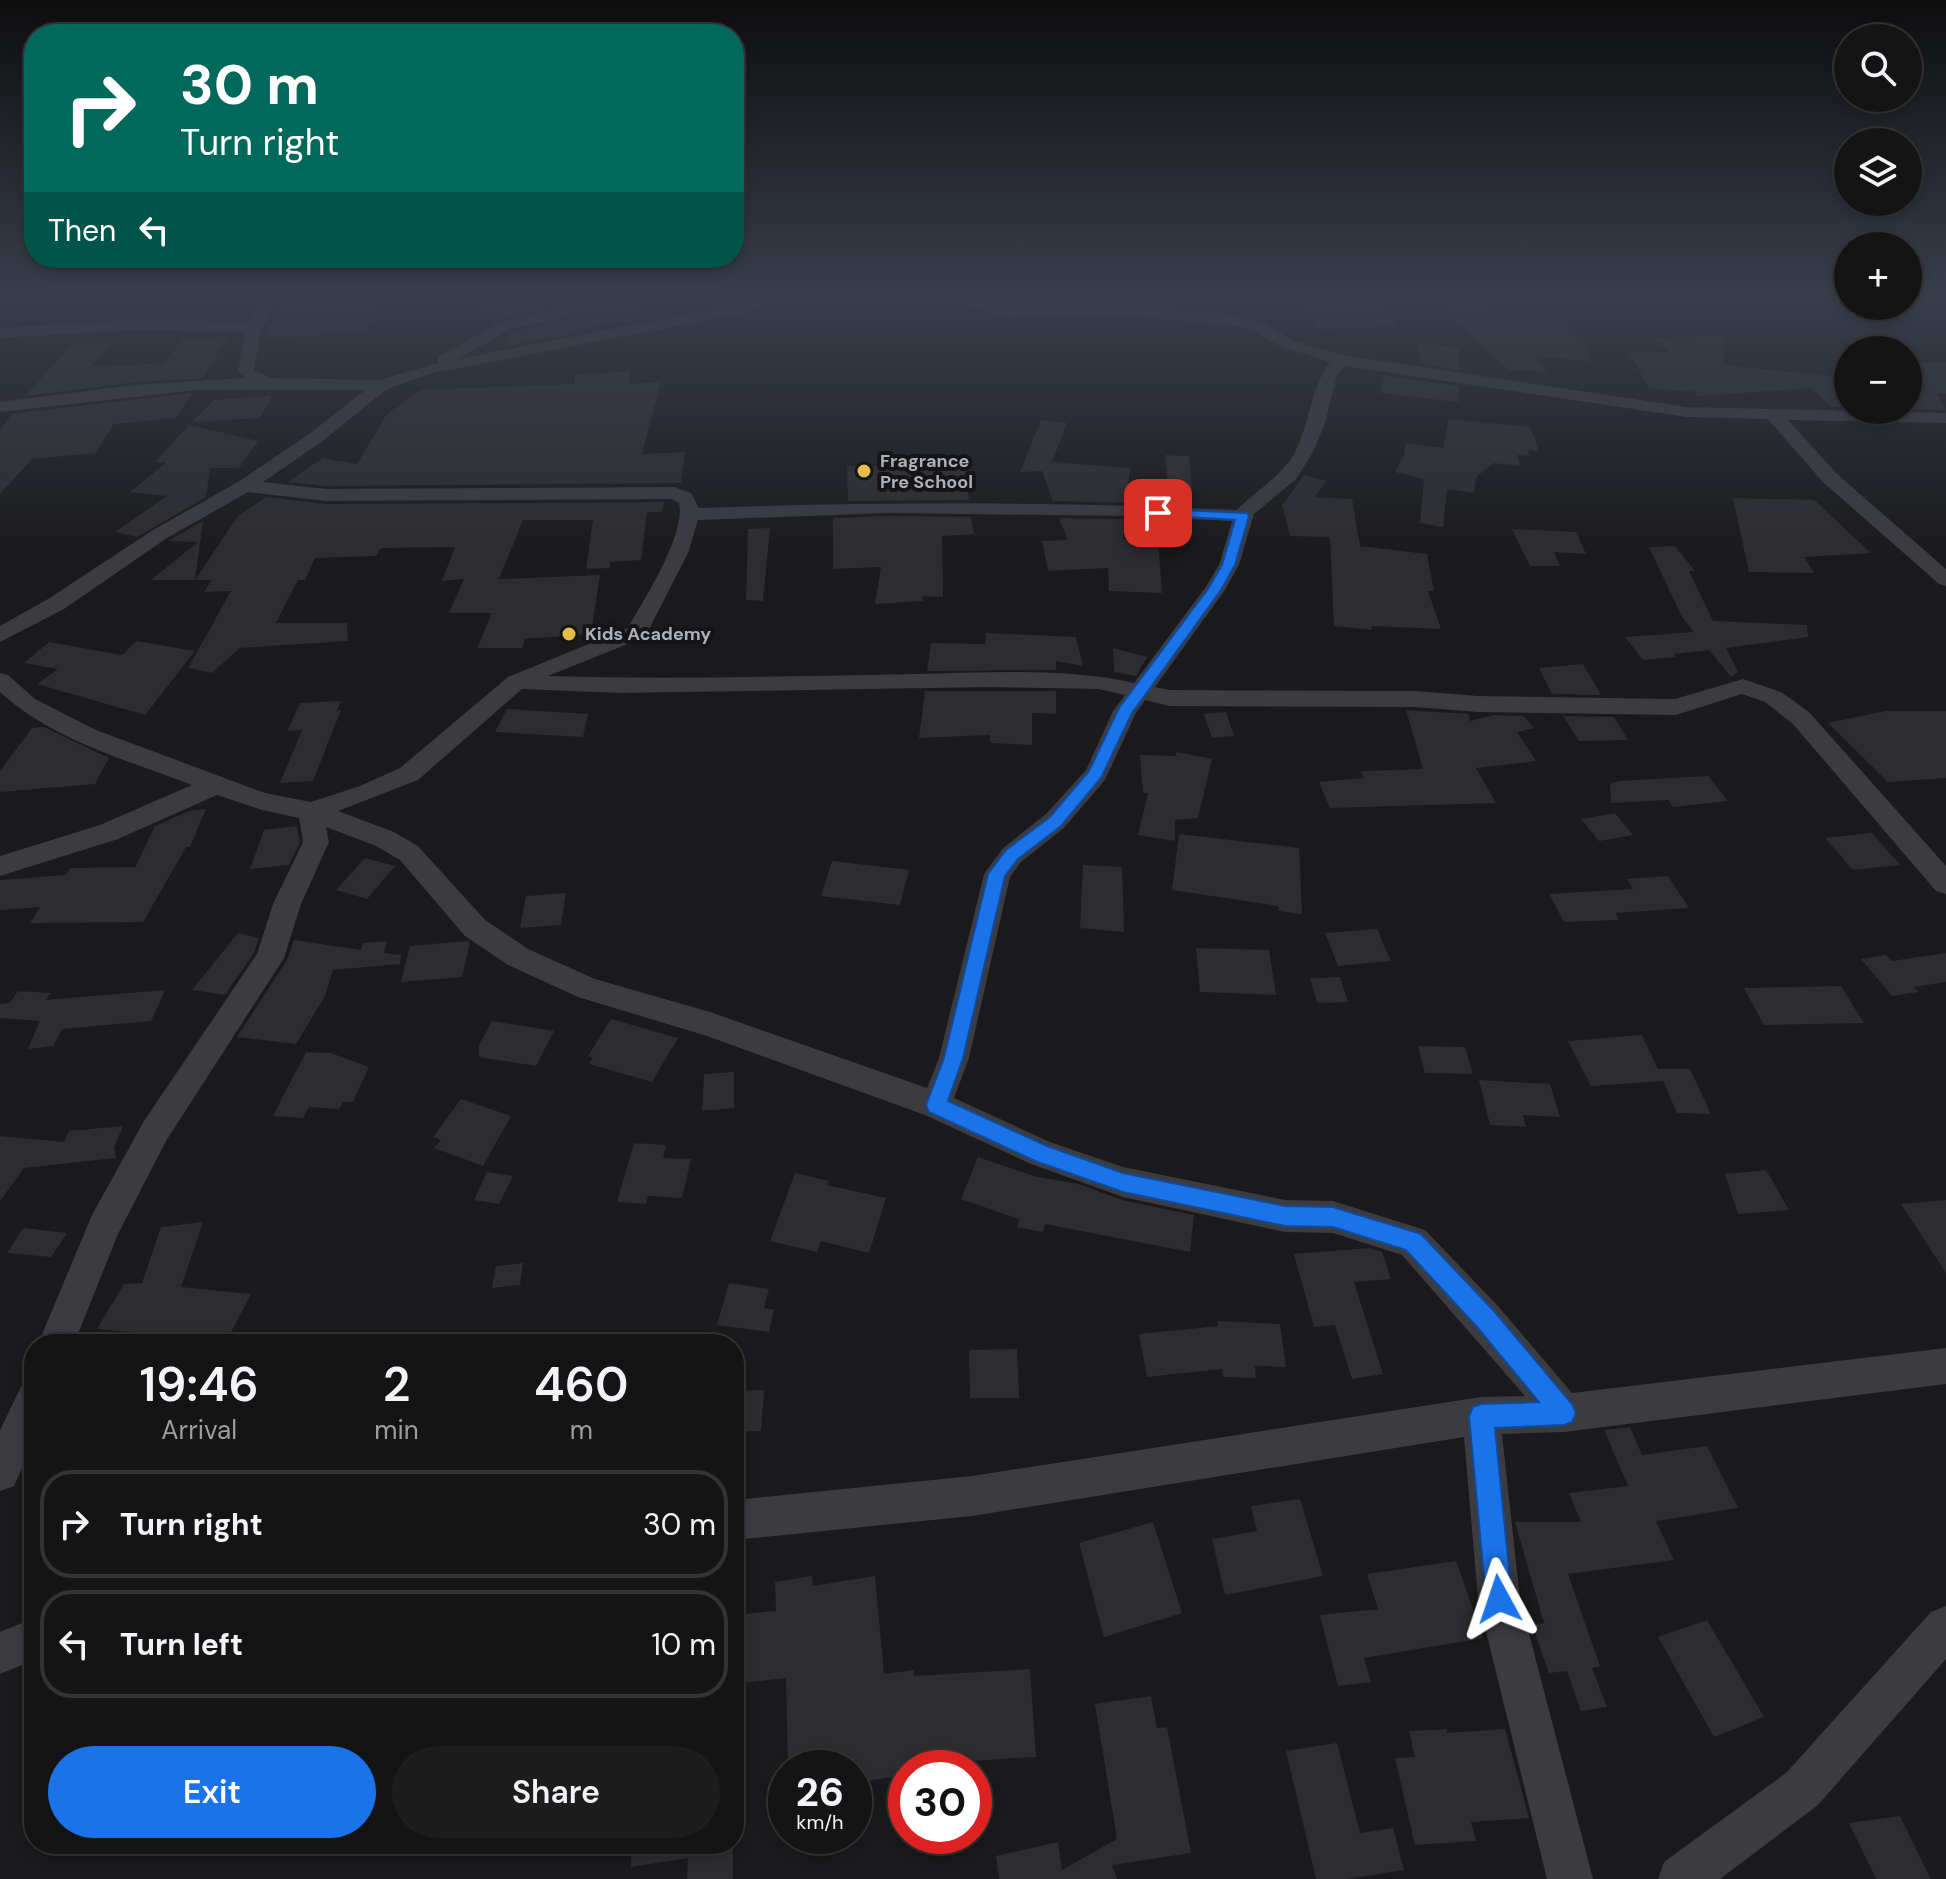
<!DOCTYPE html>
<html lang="en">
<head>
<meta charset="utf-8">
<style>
  :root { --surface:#141415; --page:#1d1d1e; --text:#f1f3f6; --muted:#9d9ea0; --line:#333334; --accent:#1a73e8 }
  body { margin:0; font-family:"DM Sans",sans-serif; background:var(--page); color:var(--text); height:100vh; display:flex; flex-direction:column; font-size:30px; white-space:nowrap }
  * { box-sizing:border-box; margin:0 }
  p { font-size:26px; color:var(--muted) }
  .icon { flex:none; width:44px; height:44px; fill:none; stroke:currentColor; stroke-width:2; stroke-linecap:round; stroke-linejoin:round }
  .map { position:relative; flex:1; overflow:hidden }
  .drawer { position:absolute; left:24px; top:1334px; width:720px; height:520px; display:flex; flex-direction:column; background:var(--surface); border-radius:32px; box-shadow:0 4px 12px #0003,0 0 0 2px var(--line) }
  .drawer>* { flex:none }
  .banner { position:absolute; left:24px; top:24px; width:720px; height:244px; border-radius:32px; box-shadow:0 4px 12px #0003,0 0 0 2px var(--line); background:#00695c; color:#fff; overflow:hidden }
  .fabs { position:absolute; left:1834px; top:24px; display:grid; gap:16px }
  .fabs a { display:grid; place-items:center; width:88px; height:88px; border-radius:50%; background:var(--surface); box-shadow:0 4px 12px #0003,0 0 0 2px var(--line); font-size:40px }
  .speed { position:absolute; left:768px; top:1750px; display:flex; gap:16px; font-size:40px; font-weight:700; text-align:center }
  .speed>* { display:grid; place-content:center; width:104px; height:104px; border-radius:50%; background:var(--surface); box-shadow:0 4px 12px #0003,0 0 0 2px var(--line); line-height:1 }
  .speed small { font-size:20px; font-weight:400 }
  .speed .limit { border:12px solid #d22; background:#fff; color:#111 }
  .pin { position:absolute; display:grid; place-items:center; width:68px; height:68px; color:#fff; margin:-34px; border-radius:16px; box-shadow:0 4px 12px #0006 }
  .me { position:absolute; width:88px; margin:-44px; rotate:355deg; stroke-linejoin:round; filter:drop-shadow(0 0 6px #0008) }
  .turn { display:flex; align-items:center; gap:28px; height:168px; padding:0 24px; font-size:36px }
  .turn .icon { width:104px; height:104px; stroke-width:2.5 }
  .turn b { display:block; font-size:56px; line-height:68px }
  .then { display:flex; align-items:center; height:76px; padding:0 24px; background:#0003; gap:16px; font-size:30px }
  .eta { display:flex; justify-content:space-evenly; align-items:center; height:136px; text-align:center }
  .eta b { font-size:48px; font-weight:600; line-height:56px }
  .primary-button { display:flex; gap:16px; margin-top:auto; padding:16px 24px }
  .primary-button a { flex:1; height:92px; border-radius:48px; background:var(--accent); color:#fff; font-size:32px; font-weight:600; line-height:92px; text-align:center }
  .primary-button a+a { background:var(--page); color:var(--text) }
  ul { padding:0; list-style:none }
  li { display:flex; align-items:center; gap:24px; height:108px; margin:0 16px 12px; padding:0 8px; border:4px solid var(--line); border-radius:32px }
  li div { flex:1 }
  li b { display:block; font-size:30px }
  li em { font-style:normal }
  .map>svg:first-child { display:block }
  .building { fill:#2d2d30 }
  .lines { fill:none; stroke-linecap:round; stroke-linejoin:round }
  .minor { fill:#3b3b40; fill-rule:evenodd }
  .route { fill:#1a73e8; stroke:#114b97; stroke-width:2 }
  .poi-dot { fill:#e6bd48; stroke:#151517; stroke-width:3 }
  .labels { text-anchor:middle; stroke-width:8; stroke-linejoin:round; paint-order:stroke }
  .far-poi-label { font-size:18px; font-weight:bold; fill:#adb0ba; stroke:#151517; text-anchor:start }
</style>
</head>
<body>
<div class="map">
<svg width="1946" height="1879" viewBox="0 0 1946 1879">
  <rect width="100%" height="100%" fill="#1a1a1c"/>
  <!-- building -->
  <path class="building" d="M511,293H588L552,308L504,318L475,319L486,295Z
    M619,293H624L626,300L640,298L639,320L597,324L596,327L584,328L583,332L503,347L512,332L563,321Z
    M1297,295H1373L1398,326L1318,330Z
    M340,297L335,307L382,305L365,332L262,339L288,299Z
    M1485,305L1496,317L1555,314L1587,343L1590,361L1537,357L1547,372L1509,370L1439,308Z
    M1724,334L1723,365L1848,378V407H1832L1811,388L1698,396L1693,391L1650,389L1629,353L1670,352L1654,339Z
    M228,337L202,378L135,382L25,396L73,344L111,342L91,367L165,363L181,340Z
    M1416,344L1459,347V370L1422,364Z
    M1908,344L1919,363L1946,362V394L1937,393L1946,410L1908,409Z
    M630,371V384L661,382L642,454L685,452L681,483L326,486L288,482L323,458L357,464L387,414L422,390L575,384V375Z
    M1383,375L1459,386L1458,402L1381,393Z
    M192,393L176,418L114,424L95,453L32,459L0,494V430L12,414Z
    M272,396L260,418L192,422L214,400Z
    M1449,419L1530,427L1539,451L1528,450L1529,456L1517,455L1520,466L1494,463L1476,477L1474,493L1447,489L1443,527L1420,523L1424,479L1395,472L1405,453V443L1443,448Z
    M1041,420L1067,423L1052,462L1130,468L1126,503L1053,501L1042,471L1020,472Z
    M189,425L258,441L239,468H210L206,497L137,537L115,532L167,496L130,492L167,462H155Z
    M1165,455L1189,456L1192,489L1168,487Z
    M906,463L964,464L969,500L848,501L847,466L905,467Z
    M1304,475L1326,481L1315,497L1352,499L1360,546L1427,554L1434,591H1428L1441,629L1371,626L1372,630L1334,626L1330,537L1290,536L1282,505Z
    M266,497L326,504L664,502L662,512H647L641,560L610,562V568L586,569L593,520H523L499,579L600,575L591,634L525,639L522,648H477L492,613H449L464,579L442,581L455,547L381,548L376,556L315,558L305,580H298L276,623H347L348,641L240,648L212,673L188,668L231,591L204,592L212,580H195L238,516Z
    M1733,498L1814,500L1871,553L1804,557L1814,573L1749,572Z
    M888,516L971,517L974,534L942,536L943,597L922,596L923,601L875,604L881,567L833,569V518Z
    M1059,518L1125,519L1123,539L1158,540L1162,593L1109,591L1108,568L1048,571L1042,541L1068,540Z
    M203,521L195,580H151L198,542L168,541Z
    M770,528L763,601L746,600L748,529Z
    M1512,529L1576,532L1586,554L1554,552L1560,566H1530Z
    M1675,546L1695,571H1689L1713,621L1807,625L1808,637L1726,648L1738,672L1731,677L1709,650L1674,654L1676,657L1643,660L1625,637L1694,632L1682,617L1649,547Z
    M986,633L1076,637L1083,666L1056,661V670L927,671L931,643L985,644Z
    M137,641L195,651L145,715L37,684L58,669L24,663L49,642L122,655Z
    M1113,648L1147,657L1136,676L1114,672Z
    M1583,664L1601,695L1552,694L1539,668Z
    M925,691H1056V714L1032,713V745L990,743V735L919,738Z
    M341,701L337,711L341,710L313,781L280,783L302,730L287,731L300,703Z
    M507,709L588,714L583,737L495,732Z
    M1406,710L1469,714L1470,721L1494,715L1523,716L1534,728L1517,732L1536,761L1476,768L1496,803L1330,808L1319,782L1364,778L1361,771L1423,769Z
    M1885,711H1946V778L1888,782L1828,723Z
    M1226,712L1234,736L1212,738L1204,714Z
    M1563,716L1614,717L1628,740L1579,741Z
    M44,727L109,758L95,784L0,792V771L32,728Z
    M1177,752L1212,759L1198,818L1175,820V841L1138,835L1148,793H1143L1140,755L1175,756Z
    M1708,776L1728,801L1673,807L1668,800L1611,803L1610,784L1619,781Z
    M206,809L190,847H186L143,922L30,923L40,907L0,910V880L66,875L70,868L135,867L155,826L189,811Z
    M1615,813L1633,835L1599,841L1581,819Z
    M297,826L300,842L289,865L250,869L264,830Z
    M1872,833L1900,865L1853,870L1825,838Z
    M1179,834L1299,848L1302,914L1279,911L1278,906L1172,890Z
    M365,858L395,866L367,899L336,890Z
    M832,861L909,870L900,905L821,896Z
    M1083,865L1122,867L1124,932L1080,928Z
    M1668,876L1689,908L1616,913L1619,920L1564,922L1549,894L1633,889L1627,879Z
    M566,893L561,925L520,928L526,896Z
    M1377,929L1391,961L1338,966L1325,933Z
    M238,933L259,938L254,953L225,995L192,990Z
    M294,940L361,950L363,943L387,941L384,953L401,955L400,964L333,970L325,996L296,1044L237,1037L287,960Z
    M467,941L470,943L462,977L401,982L410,946Z
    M1196,948L1269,950L1276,995L1200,992Z
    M1946,953V982L1914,987L1918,992L1892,996L1861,959L1886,955L1892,961Z
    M1340,977L1348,1002L1317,1003L1310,978Z
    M1841,986L1864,1023L1764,1025L1744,988Z
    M165,990L151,1021L62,1029L53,1046L28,1049L40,1021L0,1018V1004L10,1003L18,991L51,993L46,1000Z
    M611,1019L678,1038L652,1082L589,1064L593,1058L588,1056Z
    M492,1021L554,1031L536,1066L479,1057V1045Z
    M1642,1035L1658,1069H1690L1711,1114L1677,1113L1663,1081L1591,1086L1568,1041Z
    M1418,1046L1465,1047L1473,1074L1425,1073Z
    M306,1052L331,1053L369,1067L353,1102H343L339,1109L309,1107L303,1118L273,1116Z
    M734,1072V1108L702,1111L704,1074Z
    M1479,1080L1550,1084L1560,1117L1523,1115L1526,1127L1490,1125Z
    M461,1099L511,1116L483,1166L434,1148L441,1140L433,1137Z
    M123,1126L114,1148L116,1158L24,1168L0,1201V1136L64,1142L69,1131Z
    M634,1143L666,1145L663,1158L691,1159L682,1198L648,1196L646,1204L617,1202Z
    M978,1157L1037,1177L1079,1184L1122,1200L1194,1215L1190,1252L1045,1224L1043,1232L1017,1227L1019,1219L961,1199Z
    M1766,1170L1789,1210L1738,1214L1725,1174Z
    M487,1172L513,1176L499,1204L474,1200Z
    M795,1173L829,1181L827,1185L886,1198L869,1253L821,1241L817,1252L770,1241Z
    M1946,1200V1273L1901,1204Z
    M203,1222L181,1287L251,1294L225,1344H178L181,1337L97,1329L124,1284L142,1283L161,1227Z
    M23,1228L67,1233L51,1257L7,1253Z
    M1369,1248L1382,1252L1391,1279L1354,1282L1383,1374L1352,1379L1335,1325L1314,1327L1294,1254Z
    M523,1263L520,1285L492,1288L496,1266Z
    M729,1283L769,1289L764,1308L774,1310L769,1332L717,1325Z
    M1218,1321L1280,1324L1286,1367L1255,1366L1256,1378L1223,1377L1222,1369L1147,1377L1139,1334L1218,1326Z
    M1017,1349L1019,1398H970L969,1350Z
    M764,1390L761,1431L734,1432V1391Z
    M1630,1427L1642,1455L1707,1446L1738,1508L1656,1521L1674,1560L1568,1574L1600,1666L1592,1668L1607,1707L1581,1711L1567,1671L1549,1673L1532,1625L1544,1623L1515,1522H1581L1569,1493L1628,1486L1604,1430Z
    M1300,1499L1323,1576L1225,1595L1212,1539L1257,1531L1251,1506Z
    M1153,1522L1182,1613L1104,1637L1079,1543Z
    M1456,1561L1483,1638L1364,1658L1371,1682L1338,1686L1320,1615L1378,1609L1367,1574Z
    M812,1576L813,1586L875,1576L884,1674L914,1670V1676L1030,1669L1036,1757L921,1764V1768H906V1775L860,1782V1775L854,1776V1768H788L786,1678L734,1684V1615L776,1611L775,1582Z
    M1707,1620L1764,1717L1714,1737L1658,1637Z
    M1151,1696L1157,1728L1167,1727L1191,1853L1112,1865L1117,1879H999L996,1856L1058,1842L1062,1870L1117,1839L1095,1704Z
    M1447,1729V1733L1505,1729L1529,1818L1471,1822L1476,1841L1415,1845L1395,1758L1415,1757L1409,1731Z
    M1337,1743L1360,1833L1393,1828L1404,1870L1348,1879H1316L1286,1751Z
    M1900,1816L1931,1879H1876L1849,1823Z
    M632,1844H733V1879H687L688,1858L631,1867Z"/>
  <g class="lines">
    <!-- minor -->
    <path class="minor" d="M266,293H281L261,330L254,370L271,378L380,380L438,363V357L500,322L553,311L596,293H616L562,318L511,329L458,359L741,304L772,293H793L745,313L433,373L387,389L320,443L263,482L326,489L674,487L691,493L699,508C879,502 1057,501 1237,510C1256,490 1280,478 1294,454C1310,425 1310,389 1330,362L1280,346L1252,330L1224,324L1102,314L1007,318L934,293H957L1008,308L1102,304L1224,314L1263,323L1292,340L1342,355L1687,407L1946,413V423L1788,420L1837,474L1946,569V586L1939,584L1823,482L1768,419L1687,417L1344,366L1337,375L1325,423L1313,452L1296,479L1254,514L1239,565L1225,590L1155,687L1169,690L1415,691L1478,696L1675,699L1743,679L1781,692L1809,712L1946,866V894L1936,891L1793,724L1765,702L1742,694L1676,715L1478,712L1415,707L1169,706L1145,700L1136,713L1105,780L1064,828L1021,862L1010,877L969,1058L954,1098L1050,1142L1123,1167L1285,1200L1333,1201L1425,1230L1498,1306L1572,1393L1946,1348V1384L1564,1432L1502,1434L1520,1599L1593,1879H1547L1478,1599L1464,1437L972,1516L734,1540V1500L972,1476L1481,1397L1525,1396L1402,1255L1333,1233L1285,1232L1123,1197L1031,1164L925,1115L707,1036L578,997L508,965L465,936L400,860L376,846L326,827L329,842L301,904L284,958L166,1141L118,1234L74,1344H38L92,1215L144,1121L257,954L273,904L303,842L299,818L262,810L217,795L118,839L0,876V856L100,825L192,785C127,760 52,740 0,692V673L8,675L35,699L96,730L265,793L311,802L360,786L400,768L508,677L628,628C644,599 686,535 679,503L672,499L326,501L248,492L167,538L64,609L0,642V626L48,599L153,530L238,482L308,435L365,390H196L0,412V402L135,385L246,378L238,372L245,332L131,330L0,338V328L131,320L249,322ZM888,513L1128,516L1232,521L1219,565L1205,588L1134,683C1063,667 987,673 915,674C793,676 670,680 548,676L645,637L688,553L698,520ZM988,687L1099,689L1125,695L1113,711L1086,770L1046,814L1003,848L984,874L939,1058L927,1088L710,1012L595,979L528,949L485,920L418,846L394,832L338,811L418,780L522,689L620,693Z
      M34,1381V1442L14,1486L0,1491V1430L21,1387Z
      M1946,1606V1659L1818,1805L1720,1879H1658L1664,1862L1786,1773L1931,1612Z
      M34,1618V1660L0,1674V1632Z"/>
  </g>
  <!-- sky -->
  <linearGradient id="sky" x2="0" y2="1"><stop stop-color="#0e0e0f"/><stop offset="0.53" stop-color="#383e4b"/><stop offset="1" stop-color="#383e4b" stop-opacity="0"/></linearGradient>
  <rect width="1946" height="556" fill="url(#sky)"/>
  <!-- route -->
  <path class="route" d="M1158,509L1247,513L1249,516L1235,565L1221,590L1132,713L1101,778L1061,826L1018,859L1005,876L963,1058L948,1101L1047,1146L1123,1173L1285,1206L1333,1207L1421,1234L1494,1311L1572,1404L1576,1413L1572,1422L1564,1425L1495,1428L1512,1599L1508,1609L1499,1613L1490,1609L1486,1599L1469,1416L1473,1407L1481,1404L1539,1402L1477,1327L1406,1250L1333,1227L1285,1226L1123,1192L1035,1161L929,1112L926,1105L944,1058L988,874L1006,850L1050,817L1089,771L1119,708L1208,589L1222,565L1235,520L1153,515L1151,513Z"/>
  <!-- markers -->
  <g class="poi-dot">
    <circle cx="864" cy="471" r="8"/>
    <circle cx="569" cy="634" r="8"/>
  </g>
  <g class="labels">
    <!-- far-poi labels -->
    <g class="far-poi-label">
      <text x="880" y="467">Fragrance<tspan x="880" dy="21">Pre School</tspan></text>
      <text x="585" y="640">Kids Academy</text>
    </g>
  </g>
</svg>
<div class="fabs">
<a><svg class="icon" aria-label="search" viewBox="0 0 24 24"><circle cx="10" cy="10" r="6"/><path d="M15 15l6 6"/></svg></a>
<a><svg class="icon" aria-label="layers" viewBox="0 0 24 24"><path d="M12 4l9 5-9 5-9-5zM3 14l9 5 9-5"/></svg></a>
<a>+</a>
<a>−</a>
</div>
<div class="speed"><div>26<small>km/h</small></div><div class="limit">30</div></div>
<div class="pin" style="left:1158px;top:513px;background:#d93025"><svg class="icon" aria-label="arrive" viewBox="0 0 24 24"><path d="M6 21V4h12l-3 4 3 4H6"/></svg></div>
<svg class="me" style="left:1499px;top:1599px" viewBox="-20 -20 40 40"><path d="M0-17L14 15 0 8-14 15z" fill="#1a73e8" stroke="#fff" stroke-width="4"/></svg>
<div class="banner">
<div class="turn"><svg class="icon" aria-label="right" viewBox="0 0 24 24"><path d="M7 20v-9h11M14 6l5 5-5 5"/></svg><div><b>30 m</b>Turn right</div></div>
<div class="then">Then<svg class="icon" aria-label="left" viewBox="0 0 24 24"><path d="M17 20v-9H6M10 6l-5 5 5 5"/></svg></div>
</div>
<section class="drawer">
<div class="eta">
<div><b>19:46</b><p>Arrival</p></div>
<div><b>2</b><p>min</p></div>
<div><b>460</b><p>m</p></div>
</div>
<ul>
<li><svg class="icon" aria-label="right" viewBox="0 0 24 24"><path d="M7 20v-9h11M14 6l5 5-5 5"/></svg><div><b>Turn right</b></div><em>30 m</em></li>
<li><svg class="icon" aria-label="left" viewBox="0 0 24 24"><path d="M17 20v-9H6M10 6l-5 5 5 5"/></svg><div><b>Turn left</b></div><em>10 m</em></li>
</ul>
<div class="primary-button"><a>Exit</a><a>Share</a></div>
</section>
</div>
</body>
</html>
